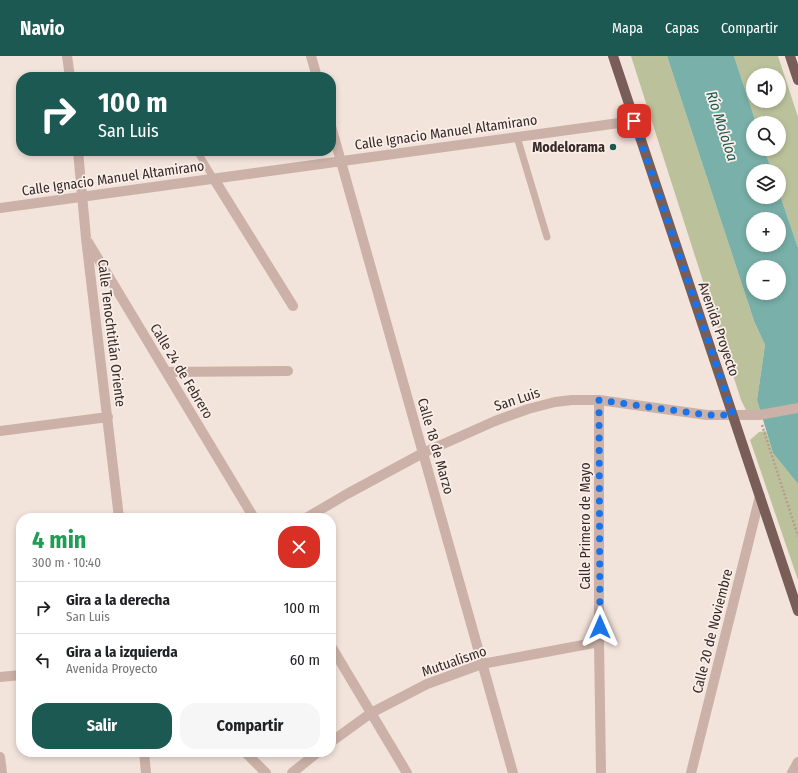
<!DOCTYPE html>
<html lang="es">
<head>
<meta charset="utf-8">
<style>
  :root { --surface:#fff; --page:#f6f6f6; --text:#202124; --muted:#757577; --line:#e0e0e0; --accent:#1c5953 }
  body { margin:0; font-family:"Fira Sans Condensed",sans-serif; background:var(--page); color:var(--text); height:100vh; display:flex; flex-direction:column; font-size:15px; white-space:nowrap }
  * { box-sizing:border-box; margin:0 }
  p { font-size:13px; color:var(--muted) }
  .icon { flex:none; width:22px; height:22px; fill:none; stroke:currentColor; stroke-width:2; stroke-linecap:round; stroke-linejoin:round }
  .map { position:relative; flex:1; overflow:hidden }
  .side { position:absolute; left:16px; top:457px; width:320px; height:244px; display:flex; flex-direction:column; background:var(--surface); border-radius:16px; box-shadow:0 2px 6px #0003 }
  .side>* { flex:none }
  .top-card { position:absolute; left:16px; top:16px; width:320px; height:84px; border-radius:16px; box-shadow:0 2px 6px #0003; background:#1c5953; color:#fff; overflow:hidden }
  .tools { position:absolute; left:746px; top:12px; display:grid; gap:8px }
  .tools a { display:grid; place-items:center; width:40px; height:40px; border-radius:50%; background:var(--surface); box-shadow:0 2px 6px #0003; font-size:20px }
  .pin { position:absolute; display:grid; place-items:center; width:34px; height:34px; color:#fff; margin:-17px; border-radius:8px; box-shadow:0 2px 6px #0006 }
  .me { position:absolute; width:44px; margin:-22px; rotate:0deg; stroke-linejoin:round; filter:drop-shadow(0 0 3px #0008) }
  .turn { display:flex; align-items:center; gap:14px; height:84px; padding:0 16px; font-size:18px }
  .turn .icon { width:52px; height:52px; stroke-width:2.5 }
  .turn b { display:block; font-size:28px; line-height:34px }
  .round { display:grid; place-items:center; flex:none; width:42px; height:42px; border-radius:16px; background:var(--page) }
  .head { display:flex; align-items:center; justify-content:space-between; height:68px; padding:0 16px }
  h1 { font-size:24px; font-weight:700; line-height:30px; color:#1e9e55 }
  .cta { display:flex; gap:8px; margin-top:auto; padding:8px 16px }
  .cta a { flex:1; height:46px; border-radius:16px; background:var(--accent); color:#fff; font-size:16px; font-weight:700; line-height:46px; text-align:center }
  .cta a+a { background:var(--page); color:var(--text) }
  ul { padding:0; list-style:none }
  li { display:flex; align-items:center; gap:12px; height:52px; padding:0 16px; border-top:1px solid var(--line) }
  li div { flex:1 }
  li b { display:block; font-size:15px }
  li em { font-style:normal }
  header { display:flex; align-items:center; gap:24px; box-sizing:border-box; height:56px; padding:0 20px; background:var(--accent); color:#fff }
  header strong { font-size:19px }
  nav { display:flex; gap:22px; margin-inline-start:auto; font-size:14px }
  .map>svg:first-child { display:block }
  .green { fill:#bbc29b; fill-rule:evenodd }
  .water { fill:#79b0a9; fill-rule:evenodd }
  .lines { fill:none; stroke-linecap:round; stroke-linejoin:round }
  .path { stroke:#b79b91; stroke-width:2.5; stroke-dasharray:2 2; stroke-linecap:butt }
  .lane { stroke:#cbb1a7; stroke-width:7 }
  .street { stroke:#cbb1a7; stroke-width:10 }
  .primary { stroke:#795e58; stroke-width:10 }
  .route { stroke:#1a73e8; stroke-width:7; stroke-dasharray:0 12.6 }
  .poi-dot { fill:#1c5953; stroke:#faeee8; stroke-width:1.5 }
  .labels { text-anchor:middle; stroke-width:3.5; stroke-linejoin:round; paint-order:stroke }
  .street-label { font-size:14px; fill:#372a28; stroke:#faeee8 }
  .poi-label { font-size:14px; font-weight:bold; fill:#372a28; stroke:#faeee8; text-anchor:end }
  .water-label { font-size:15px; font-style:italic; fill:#1c5953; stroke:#faeee8 }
</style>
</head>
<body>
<header>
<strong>Navio</strong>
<nav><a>Mapa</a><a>Capas</a><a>Compartir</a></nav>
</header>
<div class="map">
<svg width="798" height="717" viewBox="0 0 798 717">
  <rect width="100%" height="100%" fill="#f2e3db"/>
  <!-- green -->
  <path class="green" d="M631,0H667L754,265L765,289L757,344L761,357L747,356L741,344Z
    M734,0H778L798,61V192L779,136V115H772L764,93H779V67H756ZM753,19H779V45H753Z
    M766,375L773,397L798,428V524L750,384L759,376Z"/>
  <!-- water -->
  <path class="water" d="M667,0H734L756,67H753V93H764L772,115H753V141H779V136L798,192V428L773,397L757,344L765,289L754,265ZM753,163H779V189H753ZM753,211H779V237H753Z"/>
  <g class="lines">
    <!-- path -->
    <path class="path" d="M762,369L798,480"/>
    <!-- lane -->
    <path class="lane" d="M517,81L547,181
      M197,95L214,123"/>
    <!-- street -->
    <path class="street" d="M67,0L70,21
      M311,0L317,21
      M331,70L513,717
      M78,95L86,182L119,462
      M214,123L293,250
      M0,152L634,65
      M88,186L254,462
      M166,316L288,315
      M599,344V586L601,717
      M0,375L108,361
      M306,462L347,438L423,397L495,365L528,353L555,346L572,344H599L707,359H759L798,352
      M331,590L407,717
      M0,621L21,619
      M331,686L371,657L427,628L482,608L599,586
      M144,696L146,717
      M245,696L266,717
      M0,701L2,717
      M292,717L318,696
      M691,717L760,440
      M792,717L798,706"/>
    <!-- primary -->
    <path class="primary" d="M613,0L798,555
      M790,0L798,24"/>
  </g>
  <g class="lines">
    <!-- route -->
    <path class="route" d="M600,571L599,344L707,359H733L634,65"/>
  </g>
  <!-- markers -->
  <circle class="poi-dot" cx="613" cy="91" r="4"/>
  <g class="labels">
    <!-- street labels -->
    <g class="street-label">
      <text transform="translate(446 76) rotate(-8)" y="5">Calle Ignacio Manuel Altamirano</text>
      <text transform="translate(113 122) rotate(-8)" y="5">Calle Ignacio Manuel Altamirano</text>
      <text transform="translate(719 273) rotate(71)" y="5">Avenida Proyecto</text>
      <text transform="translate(112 277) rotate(83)" y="5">Calle Tenochtitlán Oriente</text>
      <text transform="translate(182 315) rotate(59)" y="5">Calle 24 de Febrero</text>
      <text transform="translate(517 343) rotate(-18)" y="5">San Luis</text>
      <text transform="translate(436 390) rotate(74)" y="5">Calle 18 de Marzo</text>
      <text transform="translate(585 470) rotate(-90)" y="5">Calle Primero de Mayo</text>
      <text transform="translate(712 575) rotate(-76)" y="5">Calle 20 de Noviembre</text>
      <text transform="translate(454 605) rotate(-19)" y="5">Mutualismo</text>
    </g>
    <!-- poi labels -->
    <g class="poi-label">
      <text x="605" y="96">Modelorama</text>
    </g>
    <!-- water labels -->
    <g class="water-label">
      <text transform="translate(722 70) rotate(72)" y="5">Río Mololoa</text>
    </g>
  </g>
</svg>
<div class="tools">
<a><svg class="icon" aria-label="sound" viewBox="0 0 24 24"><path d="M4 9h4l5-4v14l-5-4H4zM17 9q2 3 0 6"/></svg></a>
<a><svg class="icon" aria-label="search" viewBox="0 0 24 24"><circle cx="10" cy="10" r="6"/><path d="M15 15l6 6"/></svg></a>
<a><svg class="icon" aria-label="layers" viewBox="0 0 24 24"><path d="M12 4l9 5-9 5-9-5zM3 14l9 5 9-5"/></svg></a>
<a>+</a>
<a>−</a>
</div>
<div class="pin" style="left:634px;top:65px;background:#d93025"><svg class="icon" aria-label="arrive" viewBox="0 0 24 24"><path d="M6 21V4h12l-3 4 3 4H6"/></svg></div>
<svg class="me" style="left:600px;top:571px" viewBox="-20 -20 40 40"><path d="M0-17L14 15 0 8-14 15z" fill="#1a73e8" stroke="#fff" stroke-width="4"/></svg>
<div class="top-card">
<div class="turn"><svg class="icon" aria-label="right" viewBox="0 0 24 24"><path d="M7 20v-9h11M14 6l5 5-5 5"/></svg><div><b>100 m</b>San Luis</div></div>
</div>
<section class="side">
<div class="head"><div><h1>4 min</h1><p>300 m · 10:40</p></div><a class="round" style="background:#d93025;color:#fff"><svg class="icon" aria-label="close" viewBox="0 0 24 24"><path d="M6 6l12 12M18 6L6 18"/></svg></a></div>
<ul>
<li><svg class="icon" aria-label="right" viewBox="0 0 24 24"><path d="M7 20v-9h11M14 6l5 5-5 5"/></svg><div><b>Gira a la derecha</b><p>San Luis</p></div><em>100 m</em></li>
<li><svg class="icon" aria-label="left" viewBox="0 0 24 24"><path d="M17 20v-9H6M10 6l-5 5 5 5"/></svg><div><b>Gira a la izquierda</b><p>Avenida Proyecto</p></div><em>60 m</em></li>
</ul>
<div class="cta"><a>Salir</a><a>Compartir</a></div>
</section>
</div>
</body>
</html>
